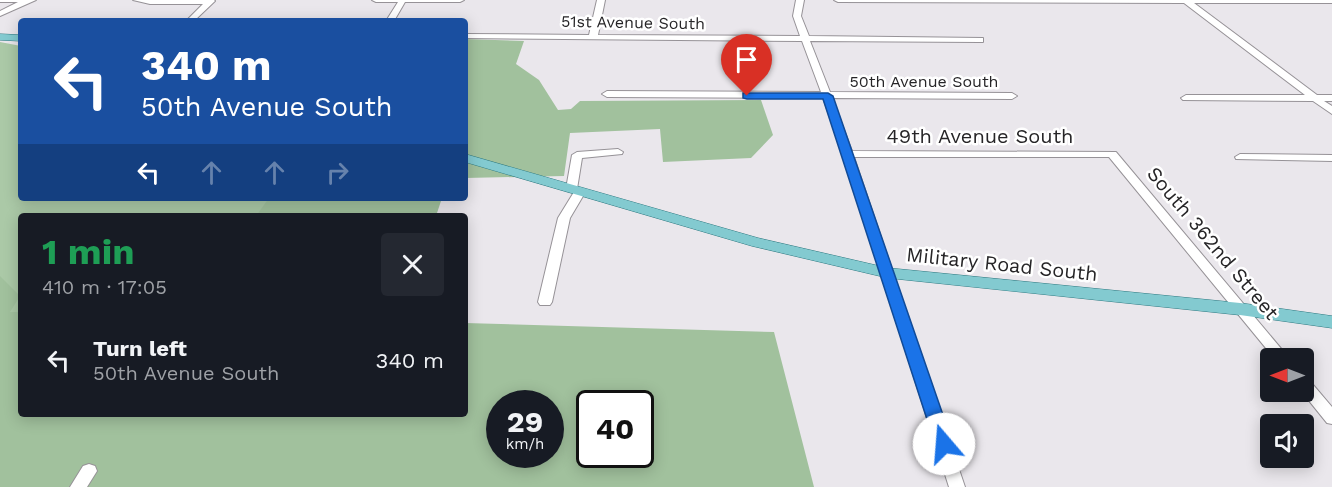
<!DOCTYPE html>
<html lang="en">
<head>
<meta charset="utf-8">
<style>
  :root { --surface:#171b24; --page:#242831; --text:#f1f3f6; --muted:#9ea1a6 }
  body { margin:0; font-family:"Work Sans",sans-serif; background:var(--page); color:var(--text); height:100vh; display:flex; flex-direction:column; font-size:22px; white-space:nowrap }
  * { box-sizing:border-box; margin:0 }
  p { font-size:20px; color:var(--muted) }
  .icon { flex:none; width:33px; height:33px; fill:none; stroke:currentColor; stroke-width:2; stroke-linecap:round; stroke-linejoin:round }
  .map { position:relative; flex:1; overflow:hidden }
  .drawer { position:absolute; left:18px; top:213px; width:450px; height:204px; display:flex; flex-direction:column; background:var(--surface); border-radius:6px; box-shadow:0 3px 15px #0003 }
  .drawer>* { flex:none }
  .hud { position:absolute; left:18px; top:18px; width:450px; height:183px; border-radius:6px; box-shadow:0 3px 15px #0003; background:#1a4fa0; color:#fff; overflow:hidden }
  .needle { width:39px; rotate:270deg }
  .buttons { position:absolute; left:1260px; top:348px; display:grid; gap:12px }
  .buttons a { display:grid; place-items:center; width:54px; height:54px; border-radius:6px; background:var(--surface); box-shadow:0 3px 15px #0003; font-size:30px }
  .speed { position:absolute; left:486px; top:390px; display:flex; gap:12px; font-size:30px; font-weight:700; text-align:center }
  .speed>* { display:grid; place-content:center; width:78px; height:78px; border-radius:50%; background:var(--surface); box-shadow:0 3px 15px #0003; line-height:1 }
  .speed small { font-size:15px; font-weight:400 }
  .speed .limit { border:3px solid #111; border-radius:9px; background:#fff; color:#111 }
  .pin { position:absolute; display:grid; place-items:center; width:51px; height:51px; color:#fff; margin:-62px -26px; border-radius:50% 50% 50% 0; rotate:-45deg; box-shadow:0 0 6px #0007 }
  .pin .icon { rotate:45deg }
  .me { position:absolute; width:66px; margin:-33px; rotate:342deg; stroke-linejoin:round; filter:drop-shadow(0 0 4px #0008) }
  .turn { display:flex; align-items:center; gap:21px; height:126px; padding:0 24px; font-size:27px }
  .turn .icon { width:78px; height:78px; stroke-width:2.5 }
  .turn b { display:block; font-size:42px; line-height:51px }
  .lanes { display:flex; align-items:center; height:57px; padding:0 24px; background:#0003; justify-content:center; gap:30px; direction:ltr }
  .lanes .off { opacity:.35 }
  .round { display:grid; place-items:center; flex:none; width:63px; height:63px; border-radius:6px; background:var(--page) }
  .head { display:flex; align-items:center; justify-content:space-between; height:102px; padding:0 24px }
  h1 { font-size:36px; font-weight:700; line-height:45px; color:#1e9e55 }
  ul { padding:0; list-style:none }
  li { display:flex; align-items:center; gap:18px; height:90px; padding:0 24px }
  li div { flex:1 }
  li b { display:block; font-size:22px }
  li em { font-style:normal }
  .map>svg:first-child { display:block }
  .green { fill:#abc9a7 }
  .forest { fill:#a1c19d; fill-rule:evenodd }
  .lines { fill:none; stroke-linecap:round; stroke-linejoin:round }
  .minor-casing { stroke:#969297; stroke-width:2 }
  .major-casing { stroke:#2d7981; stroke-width:1 }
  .minor { fill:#fff; fill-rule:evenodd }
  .major { fill:#83cad0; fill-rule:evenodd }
  .route { fill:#1a73e8; stroke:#114b97; stroke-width:1.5 }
  .labels { text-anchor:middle; stroke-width:5; stroke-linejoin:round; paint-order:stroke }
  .far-street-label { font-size:16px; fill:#262527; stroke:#fff }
  .street-label { font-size:20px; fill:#262527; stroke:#fff }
</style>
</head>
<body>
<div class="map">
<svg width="1332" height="487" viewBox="0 0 1332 487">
  <rect width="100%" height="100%" fill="#eae7ec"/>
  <!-- green -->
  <path class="green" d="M0,42L21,46V198H272L259,216H21V312H0Z"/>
  <!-- forest -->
  <path class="forest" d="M465,39L524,41L516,64L539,80L558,110L571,109L580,101L761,100L773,135L751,158L663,162L660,129L570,133L564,176L465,178Z
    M269,198H442L436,216H256Z
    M0,276L20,296L10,312H21V414H465V323L774,332L814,487H0ZM500,404H550V454H500ZM590,404H640V454H590Z"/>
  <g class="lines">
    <!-- minor casing -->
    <g class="minor-casing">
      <path id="minor" d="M0,0H36L0,16V11L18,2H0Z
        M133,0H214L215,1L194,21H186L203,4H150Z
        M372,0H464L460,2H405L394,21H386L398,2H376Z
        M597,0H605L598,35L800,36L793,16L796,0H804L801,16L809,36L983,38V42H980L810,41L830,92L1012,93L1017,96L1012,99L832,98L852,151L1116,152L1289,358H1274L1109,157H854L965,487H949L843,154L823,98L607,97L602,94L607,91L821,92L802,41L465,38V34L589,35Z
        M834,0H1332V3H1194L1317,95H1332V101H1324L1332,106V114L1313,101L1183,100L1181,98L1186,95H1305L1184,3L838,2Z
        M618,149L623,152L622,154L582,158L577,189H584L586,191L570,218L552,302L550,305H540L538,302L558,218L574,192L567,191L566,189L572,155L577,152Z
        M1240,154L1332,155V161L1236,159L1235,157Z
        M1304,378L1309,380L1332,407V424L1327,423L1302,392H1304Z
        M89,464L95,466L97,471L87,487H70L83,466Z"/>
    </g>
    <!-- major casing -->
    <g class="major-casing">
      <path id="major" d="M0,34L21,35V41L0,40Z
        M465,154L758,238L888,268L1240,303L1332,316V328L1240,315L888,278L752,246L465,162Z"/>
    </g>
    <!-- minor -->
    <use href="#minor" class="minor"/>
    <!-- major -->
    <use href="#major" class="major"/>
  </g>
  <!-- route -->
  <path class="route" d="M743,93H828L833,96L953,444L950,450L944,452L937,450L935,444L823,99H747L743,98Z"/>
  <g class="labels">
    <!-- far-street labels -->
    <g class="far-street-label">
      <text transform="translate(633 22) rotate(1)" y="6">51st Avenue South</text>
      <text x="924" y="87">50th Avenue South</text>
    </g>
    <!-- street labels -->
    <g class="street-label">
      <text x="980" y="143">49th Avenue South</text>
      <text transform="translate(1213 243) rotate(50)" y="7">South 362nd Street</text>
      <text transform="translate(1002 264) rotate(6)" y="7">Military Road South</text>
    </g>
  </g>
</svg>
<div class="buttons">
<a><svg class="needle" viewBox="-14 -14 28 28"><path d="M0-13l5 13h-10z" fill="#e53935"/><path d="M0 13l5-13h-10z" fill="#9ea1a6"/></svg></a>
<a><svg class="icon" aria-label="sound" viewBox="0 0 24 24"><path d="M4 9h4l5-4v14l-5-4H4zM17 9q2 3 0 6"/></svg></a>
</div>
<div class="speed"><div>29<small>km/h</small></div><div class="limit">40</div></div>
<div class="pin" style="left:747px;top:96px;background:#d93025"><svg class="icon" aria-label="arrive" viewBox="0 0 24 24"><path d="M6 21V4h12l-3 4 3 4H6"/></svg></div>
<svg class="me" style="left:944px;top:444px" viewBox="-20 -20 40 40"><circle r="19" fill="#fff"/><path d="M0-13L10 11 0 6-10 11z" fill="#1a73e8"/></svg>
<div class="hud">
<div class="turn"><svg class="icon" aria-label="left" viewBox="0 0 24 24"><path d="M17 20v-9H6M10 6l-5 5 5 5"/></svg><div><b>340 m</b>50th Avenue South</div></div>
<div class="lanes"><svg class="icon" aria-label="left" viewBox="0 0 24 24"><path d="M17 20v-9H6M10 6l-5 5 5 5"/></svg><svg class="icon off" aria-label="ahead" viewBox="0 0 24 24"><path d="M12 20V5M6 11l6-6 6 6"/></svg><svg class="icon off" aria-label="ahead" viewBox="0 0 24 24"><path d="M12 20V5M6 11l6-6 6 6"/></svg><svg class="icon off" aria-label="right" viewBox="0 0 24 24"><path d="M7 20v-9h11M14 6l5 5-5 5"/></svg></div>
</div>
<section class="drawer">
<div class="head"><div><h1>1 min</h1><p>410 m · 17:05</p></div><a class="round"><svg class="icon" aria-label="close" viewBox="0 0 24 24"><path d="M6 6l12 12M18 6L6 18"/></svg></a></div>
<ul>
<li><svg class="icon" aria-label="left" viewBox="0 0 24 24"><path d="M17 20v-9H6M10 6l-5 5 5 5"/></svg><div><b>Turn left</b><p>50th Avenue South</p></div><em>340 m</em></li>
</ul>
</section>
</div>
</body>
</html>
